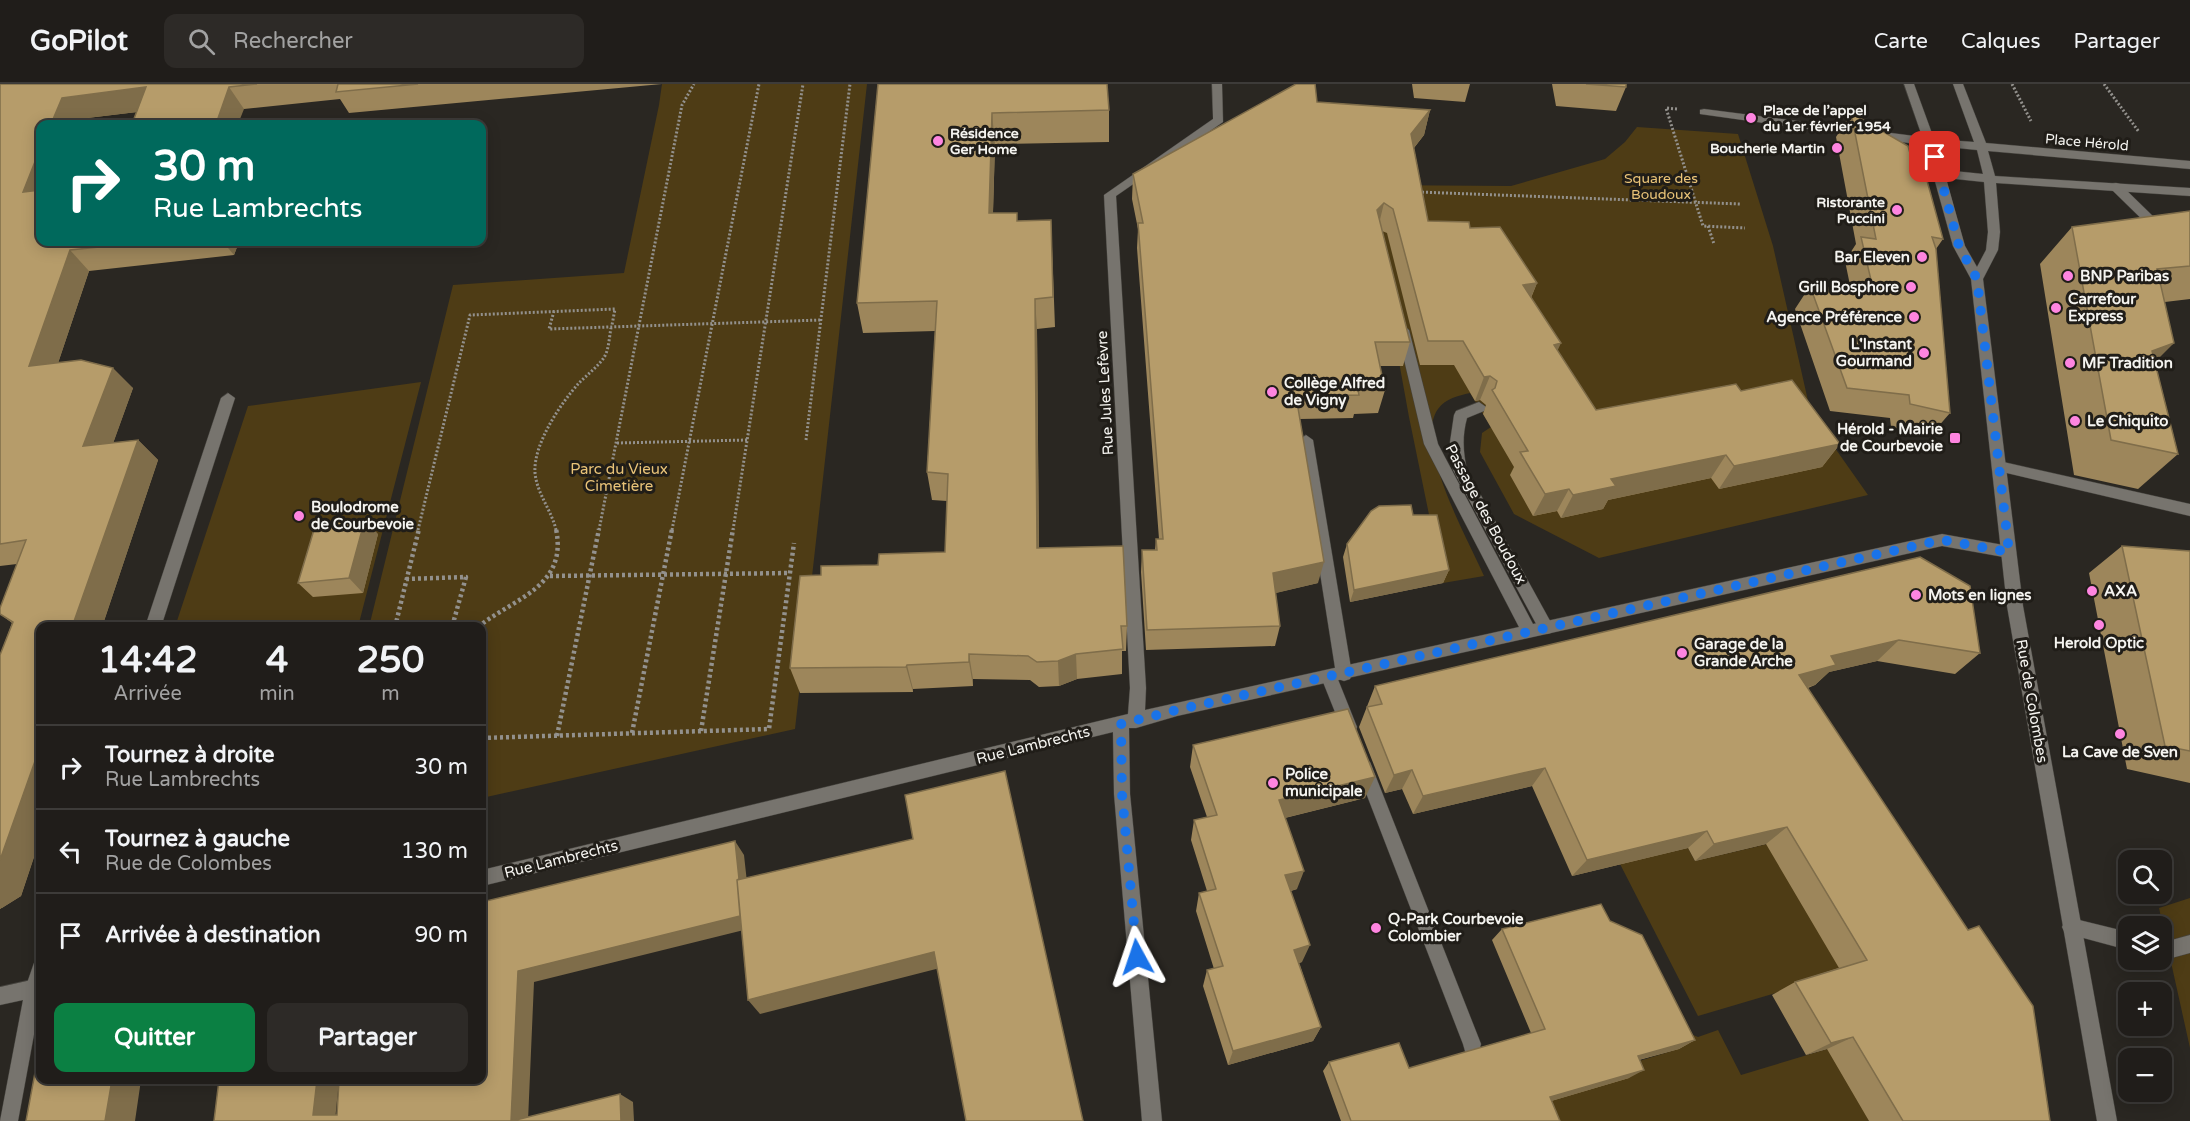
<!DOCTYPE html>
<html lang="fr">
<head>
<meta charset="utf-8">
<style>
  :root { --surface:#201d1a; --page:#2d2a27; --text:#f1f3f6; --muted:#a2a2a2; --line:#3d3b39; --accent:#0b8043 }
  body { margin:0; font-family:"Varela Round",sans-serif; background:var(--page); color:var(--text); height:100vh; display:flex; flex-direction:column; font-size:22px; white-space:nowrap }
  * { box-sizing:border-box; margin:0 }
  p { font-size:20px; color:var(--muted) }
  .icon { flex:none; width:33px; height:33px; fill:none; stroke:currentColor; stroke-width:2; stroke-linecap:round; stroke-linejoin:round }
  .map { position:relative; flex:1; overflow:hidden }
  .details { position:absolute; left:36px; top:538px; width:450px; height:462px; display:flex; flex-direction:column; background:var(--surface); border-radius:12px; box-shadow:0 3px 15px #0003,0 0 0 2px var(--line) }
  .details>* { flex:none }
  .guide { position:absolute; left:36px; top:36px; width:450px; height:126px; border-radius:12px; box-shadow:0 3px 15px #0003,0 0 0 2px var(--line); background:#00695c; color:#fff; overflow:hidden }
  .fabs { position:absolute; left:2118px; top:766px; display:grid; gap:12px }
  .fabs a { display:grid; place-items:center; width:54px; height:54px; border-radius:12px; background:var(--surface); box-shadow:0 3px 15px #0003,0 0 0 2px var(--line); font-size:30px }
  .pin { position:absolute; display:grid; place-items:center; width:51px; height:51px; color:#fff; margin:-26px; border-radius:12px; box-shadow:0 3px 9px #0006 }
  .me { position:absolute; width:66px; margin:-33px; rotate:355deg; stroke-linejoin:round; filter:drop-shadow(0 0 4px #0008) }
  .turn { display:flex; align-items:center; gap:21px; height:126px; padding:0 18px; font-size:27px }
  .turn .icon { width:78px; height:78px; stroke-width:2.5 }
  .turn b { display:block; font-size:42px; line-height:51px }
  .eta { display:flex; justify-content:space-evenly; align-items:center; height:102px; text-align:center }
  .eta b { font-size:36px; font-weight:700; line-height:42px }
  .action { display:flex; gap:12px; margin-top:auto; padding:12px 18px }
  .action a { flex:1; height:69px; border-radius:12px; background:var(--accent); color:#fff; font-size:24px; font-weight:700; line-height:69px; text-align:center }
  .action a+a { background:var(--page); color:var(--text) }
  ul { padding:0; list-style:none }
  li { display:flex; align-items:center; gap:18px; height:84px; padding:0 18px; border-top:2px solid var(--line) }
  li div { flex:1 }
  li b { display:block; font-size:22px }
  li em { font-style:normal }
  header { display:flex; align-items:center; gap:36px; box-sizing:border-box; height:84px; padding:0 30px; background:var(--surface); border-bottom:2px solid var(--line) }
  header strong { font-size:28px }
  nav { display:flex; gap:33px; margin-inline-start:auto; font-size:21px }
  .search { width:420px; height:54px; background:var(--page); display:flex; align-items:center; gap:15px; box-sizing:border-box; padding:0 21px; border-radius:12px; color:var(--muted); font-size:22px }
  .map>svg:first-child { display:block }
  .green { fill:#4e3c15 }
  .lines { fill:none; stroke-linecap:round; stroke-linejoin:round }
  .lane-casing { stroke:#44423d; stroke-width:1 }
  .street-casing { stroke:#44423d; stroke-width:1 }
  .secondary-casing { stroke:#44423d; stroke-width:1 }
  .path-far1 { stroke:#93918d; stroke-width:3; stroke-dasharray:2 2; stroke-linecap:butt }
  .path { stroke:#93918d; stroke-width:4.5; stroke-dasharray:3 3; stroke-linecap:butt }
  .lane { fill:#77746e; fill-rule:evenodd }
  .street { fill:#77746e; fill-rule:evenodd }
  .secondary { fill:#77746e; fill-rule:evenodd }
  .wall { fill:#9d865b }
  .shaded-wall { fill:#7f6d4a }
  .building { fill:#b69c6a; stroke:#7f6d4a; stroke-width:1.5 }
  .route { stroke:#1a73e8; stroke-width:10; stroke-dasharray:0 18 }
  .poi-dot { fill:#fe85e0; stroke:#201d18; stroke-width:2 }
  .labels { text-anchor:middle; stroke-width:6; stroke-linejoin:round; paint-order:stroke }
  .far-poi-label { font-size:14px; font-weight:bold; fill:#f5f4f0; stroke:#201d18; text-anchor:start }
  .far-street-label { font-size:14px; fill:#f5f4f0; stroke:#201d18 }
  .far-park-label { font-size:14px; fill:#e9c378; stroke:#201d18 }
  .poi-label { font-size:15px; font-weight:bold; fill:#f5f4f0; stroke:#201d18; text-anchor:start }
  .street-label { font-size:15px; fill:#f5f4f0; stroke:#201d18 }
  .park-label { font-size:15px; fill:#e9c378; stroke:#201d18 }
</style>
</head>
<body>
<header>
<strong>GoPilot</strong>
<div class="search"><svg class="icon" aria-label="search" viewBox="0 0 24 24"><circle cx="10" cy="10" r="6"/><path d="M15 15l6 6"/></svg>Rechercher</div>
<nav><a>Carte</a><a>Calques</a><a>Partager</a></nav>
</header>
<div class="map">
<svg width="2190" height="1037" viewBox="0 0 2190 1037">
  <rect width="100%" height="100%" fill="#2a2722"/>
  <!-- green -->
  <path class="green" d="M662,0H867L795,645L482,714V543H369L453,201L624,189L659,21Z
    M1637,43L1738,50L1773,162L1811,330L1868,411L1599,474L1514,430L1480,368L1482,349L1491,343L1470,309C1458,312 1446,314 1438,325C1413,359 1469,457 1484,492L1443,499L1409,333L1367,101L1511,102L1605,75L1625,58Z
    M421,298L358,543H175L248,322Z
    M1788,755L1864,883L1698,932L1620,780L1688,764L1695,777Z
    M2190,814V964L2159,824Z
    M1676,944L1698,953L1718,946L1741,991L1834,963L1869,1037H1545L1528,997L1636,978L1675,966Z"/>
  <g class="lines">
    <!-- lane casing -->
    <g class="lane-casing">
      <path id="lane" d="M2116,99L2120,100L2163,142V148H2155L2112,106V100Z
        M228,309L235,314L161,543H145L221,314Z
        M1479,318L1486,323L1484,327L1467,334C1462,352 1463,368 1467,386L1554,544L1551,549L1546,550L1541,549L1453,386L1450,358L1454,331L1456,327Z
        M1306,351L1313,356L1352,590L1350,595L1344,597L1338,595L1336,590L1299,356Z
        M1999,377L2190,420V432L1994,386L1992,382L1994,378Z
        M1329,586L1335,588L1357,643L1355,648L1349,650L1343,648L1321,593L1323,588Z
        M1364,676L1370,678L1372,683L1481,960L1479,967L1472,969L1465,967L1463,960L1356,683L1358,678Z
        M40,876V911L34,914L28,911L25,905L34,879Z"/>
    </g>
    <!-- street casing -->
    <g class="street-casing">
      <path id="street" d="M1212,0H1222L1223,38L1116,112L1146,604L1145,626L1519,543L1424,360L1397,246L1403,241L1409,246L1438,360L1533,540L1942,450L2009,462L2014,464L2016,468L2014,472L2009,474L1942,462L1177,632L1136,644H1129L1130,710L1162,1037H1142L1114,710L1113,648L482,802V786L1128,630L1130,604L1104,111L1213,35Z
        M1704,25L1930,54L1936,58L1930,62L1700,30V26Z
        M2071,834L2128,848V866L2065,849L2062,843L2065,837Z
        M2190,851V869L2168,875L2162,874V856L2168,857Z
        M40,894V918L18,1037H0L23,916L0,921V903Z"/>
    </g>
    <!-- secondary casing -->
    <g class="secondary-casing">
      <path id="secondary" d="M1904,0H1914L1934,55L1974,58L1953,0H1963L1986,59L2190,77V85L1988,67L1995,92L2190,104V112L1996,99L2000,148L1998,166L1983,195L2023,522L2117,1037H2097L2007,522L1971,195L1953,162L1924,58ZM1937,62L1977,66L1983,90L1944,86ZM1946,94L1984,98L1988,148L1986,166L1977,183L1965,162Z"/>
    </g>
    <!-- path-far1 -->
    <path class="path-far1" d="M2012,0L2031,37
      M2104,0L2139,48
      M1677,25L1666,24L1703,142L1745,144
      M1418,108L1740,120
      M1708,142L1714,160
      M554,227L549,245L821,236
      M806,356L850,0
      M617,359L747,356
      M418,446L470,231L615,225L612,241
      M556,446C552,427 537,410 535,389C533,360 561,319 579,299C587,291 596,284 603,275C609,267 609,254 611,244
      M599,446L682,21L694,0
      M672,446L759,0
      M733,446L803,0"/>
    <!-- path -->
    <path class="path" d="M550,492L790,489
      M406,495L466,493L452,543
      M395,543L419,445
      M478,543C514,514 568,503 556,445
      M701,647L733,445
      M632,649L672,445
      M557,652L599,445
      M482,654L769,645L794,459"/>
    <!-- lane -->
    <use href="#lane" class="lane"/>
    <!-- street -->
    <use href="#street" class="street"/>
    <!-- secondary -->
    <use href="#secondary" class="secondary"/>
  </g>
  <!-- wall -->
  <path class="wall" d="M0,0H662L349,29L340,15L244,25L137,28L79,35L77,40H40V158H239L234,171L89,187L58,279L133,304L113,359L138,356L158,376L102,543H40V755L21,812L0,825V571L12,539L0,530L17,480L0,482Z
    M878,0L1109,26V58L995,60L993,129L1017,137L1051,136L1055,243L1037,245L1039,464L1127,542L1126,567H1122V590L1077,595L1059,602L1039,603L1030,596L973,595V602L913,605V608L800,609L790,584L821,491L945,468L947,417L932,416L927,388L935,247L863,249L857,219Z
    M1412,0H1470L1465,18L1414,14Z
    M1552,0H1626V3L1616,27L1556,22Z
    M1317,18L1430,26L1424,51L1414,64L1428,137L1470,144L1537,199L1531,214L1558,267L1596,326L1741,307L1840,360L1822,383L1719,405L1711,394L1608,416L1603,425L1561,434L1557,427L1533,432L1510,391L1514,383L1483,330L1486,321L1480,316L1475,317L1454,281H1420L1387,149L1382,147L1410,258L1403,282H1380L1385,306L1378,329L1354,330L1353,334L1300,335L1318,499L1275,509L1280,542L1275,562L1146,566L1141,488L1142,466H1155L1156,455H1159L1137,164L1138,145L1132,115L1133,90Z
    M1851,29L1916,91L1943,155L1936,165L1950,329L1930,352L1891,343L1890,334L1830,327L1795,225L1810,202L1851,206L1845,177L1856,160L1836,53Z
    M2190,127V215L2165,218L2155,278L2178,370L2138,405L2074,391L2040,180L2072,143Z
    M1413,431L1449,486L1443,499L1350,518L1343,473L1347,460Z
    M378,450L363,509L313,513L298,499Z
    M2122,462L2190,467V699L2127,685L2089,489Z
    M1920,473L1980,569L1955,590L1877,577L1829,588L1815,601L1808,604L2050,1037H1869L1827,965L1806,971L1772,911L1795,898L1839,884L1766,760L1695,777L1688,764L1572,792L1532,702L1413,730L1402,705L1385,709L1359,643L1375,602Z
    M1193,661L1365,714L1285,734L1297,805L1291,807L1302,878L1299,879L1321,943L1313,957L1228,981L1203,902L1207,886L1214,885L1196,827L1199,809L1207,807L1191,756L1194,736L1207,733L1190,683Z
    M1610,837L1695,956L1679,965L1639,976L1629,994L1551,1017L1560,1037H1341L1323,987L1329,978L1409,984L1531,949L1492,856L1502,845Z"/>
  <!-- shaded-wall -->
  <path class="shaded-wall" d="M146,3L162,25L79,35L77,40H51L62,14Z
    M229,3L244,25L238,40H216Z
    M1430,26L1424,51L1405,75L1411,50Z
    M992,29L995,60L992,160L989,129Z
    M40,65V128L23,108Z
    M1384,119L1378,144L1377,126Z
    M223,158H239L234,171Z
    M70,166L89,187L50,303L29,282Z
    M1537,199L1527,223L1523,201Z
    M1035,215L1037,245L1039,491L1037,464Z
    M1561,259L1550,283L1554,261Z
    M2174,259L2137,296L2152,267Z
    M113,284L133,304L105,382L83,362Z
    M1490,292L1480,316L1475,317L1484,293Z
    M138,356L158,376L102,543H72Z
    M1840,360L1822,383L1719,405L1734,382Z
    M1726,371L1711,394L1608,416L1603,425L1561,434L1573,411L1611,395Z
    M1569,405L1557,427L1533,432L1545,410Z
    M365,435L378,450L363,509L349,494Z
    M1324,478L1318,499L1268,511L1273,489Z
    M1449,486L1443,499L1350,518L1354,506Z
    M1899,556L1877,577L1829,588L1815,601L1779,611L1799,591L1831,572Z
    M969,570L973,595V602L969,578Z
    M1076,570L1077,595L1059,602L1058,577Z
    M907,581L913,605V608L906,583Z
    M40,663V755L21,812L2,824H0V776Z
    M1545,684L1532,702L1413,730L1423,712Z
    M1412,686L1402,705L1385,709L1394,691Z
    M1375,693L1365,714L1272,737L1279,716Z
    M1787,743L1766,760L1695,777L1714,760Z
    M1707,747L1688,764L1572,792L1587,776Z
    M735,757L744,771L752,844L534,898L528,1037H511L518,887Z
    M1304,787L1297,805L1279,810L1285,791Z
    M1310,861L1302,878L1287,882L1294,866Z
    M934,868L940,884L760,930L748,916Z
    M1321,943L1313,957L1228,981L1233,967Z
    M1853,953L1827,965L1806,971L1831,959Z
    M1695,956L1679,965L1623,980L1638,972Z
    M1644,986L1629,994L1538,1021L1550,1013Z
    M112,996H141L135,1037H105Z
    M317,996H339L335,1037L313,1031Z
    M620,1010L633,1018L634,1037H621Z"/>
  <!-- building -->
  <path class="building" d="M0,0H257L229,3L216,40H132L146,3L62,14L51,40H40V65L23,108L40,106V158H148L70,166L29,282L81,276L113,284L83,362L138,356L72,543H40V663L0,776V571L13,538L0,530V524L26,456L0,460Z
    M338,0H418L336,8Z
    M878,0H1107L1109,26L992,29L989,129H1017V137L1051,136L1053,213L1035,215L1037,464L1123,462L1127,542H1121L1123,565L1076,570L1058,577L1037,578L1028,572L969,570V578L907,581L906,583L790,584L800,492L821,491V482L878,481L879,470L945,468L948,390L927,388L937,217L857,219Z
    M1296,0H1315L1317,18L1430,26L1411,50L1428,137L1469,138L1470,144L1500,143L1537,199L1523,201L1561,259L1554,261L1596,326L1736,300L1741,307L1792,296L1840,360L1734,382L1726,371L1611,395L1616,402L1573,411L1569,405L1545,410L1520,368L1528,367L1492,306L1495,304L1497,297L1490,292L1484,293L1463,257H1428L1393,125L1384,119L1377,126L1410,258H1375L1385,306H1358L1359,311L1296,312L1324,478L1273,489L1280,542L1147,546L1142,466H1157L1156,455H1163L1138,139H1143L1133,90Z
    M1586,0H1626V3Z
    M1851,29L1908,62L1916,91L1926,93L1943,155L1932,153L1936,165L1950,329L1910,320L1909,311L1847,304L1810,202L1874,209L1861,153L1876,155Z
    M2190,127V182L2157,185L2174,259L2152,267L2178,370L2111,356L2072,143Z
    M1411,421L1413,431H1437L1449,486L1354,506L1347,460L1371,427L1379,422Z
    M365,435L349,494L298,499L316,439Z
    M2122,462L2190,467V667L2165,662Z
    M1920,473L1970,502L1980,569L1899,556L1831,572L1836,581L1799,591L1968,846L1979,842L2033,922L2050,1037H1903L1853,953L1831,959L1795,898L1867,876L1787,743L1714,760L1707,747L1587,776L1545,684L1423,712L1412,686L1394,691L1367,623L1382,620L1375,602Z
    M1348,625L1375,693L1279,716L1304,787L1285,791L1310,861L1294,866L1321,943L1233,967L1207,886L1223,882L1199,809L1216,805L1194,736L1217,731L1193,661Z
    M1005,687L1083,1037H966L934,868L748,916L737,796L913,755L905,711Z
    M735,757L739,795L737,796L740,832L518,887L511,1037H214L219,996H317L313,1031H337L339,996H482V818Z
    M1601,820L1610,837L1642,851L1695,956L1638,972L1644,986L1550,1013L1560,1037H1351L1329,978L1399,959L1409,984L1545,945L1502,845Z
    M40,962V996H112L105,1037H26Z
    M620,1010L621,1037H512Z"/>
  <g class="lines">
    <!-- route -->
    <path class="route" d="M1137,873L1122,710L1121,640L1177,626L1942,456L2009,468L1977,195L1959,162L1935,73"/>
  </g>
  <!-- markers -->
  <g class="poi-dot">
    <circle cx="1751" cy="34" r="6"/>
    <circle cx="938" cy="57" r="6"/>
    <circle cx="1837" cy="64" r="6"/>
    <circle cx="1897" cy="126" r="6"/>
    <circle cx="1922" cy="173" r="6"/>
    <circle cx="2068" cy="192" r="6"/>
    <circle cx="1911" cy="203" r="6"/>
    <circle cx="2056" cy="224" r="6"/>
    <circle cx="1914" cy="233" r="6"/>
    <circle cx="1924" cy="269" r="6"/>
    <circle cx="2070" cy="279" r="6"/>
    <circle cx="1272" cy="308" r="6"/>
    <circle cx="2075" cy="337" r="6"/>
    <rect x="1949" y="348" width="12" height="12" rx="3"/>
    <circle cx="299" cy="432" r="6"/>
    <circle cx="2092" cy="507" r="6"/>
    <circle cx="1916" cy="511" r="6"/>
    <circle cx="2099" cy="541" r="6"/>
    <circle cx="1682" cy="569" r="6"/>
    <circle cx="2120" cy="650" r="6"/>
    <circle cx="1273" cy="699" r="6"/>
    <circle cx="1376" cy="844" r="6"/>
  </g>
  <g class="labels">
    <!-- far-poi labels -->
    <g class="far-poi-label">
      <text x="1763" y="31">Place de l’appel<tspan x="1763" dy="16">du 1er février 1954</tspan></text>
      <text x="950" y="54">Résidence<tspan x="950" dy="16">Ger Home</tspan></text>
      <text x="1825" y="69" text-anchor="end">Boucherie Martin</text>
      <text x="1885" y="123" text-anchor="end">Ristorante<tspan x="1885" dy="16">Puccini</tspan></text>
    </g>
    <!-- far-street labels -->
    <g class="far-street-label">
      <text transform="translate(2087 58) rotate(5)" y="5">Place Hérold</text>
    </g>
    <!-- far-park labels -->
    <g class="far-park-label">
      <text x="1661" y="99">Square des<tspan x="1661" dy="16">Boudoux</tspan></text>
    </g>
    <!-- poi labels -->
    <g class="poi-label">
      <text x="1910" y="178" text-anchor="end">Bar Eleven</text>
      <text x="2080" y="197">BNP Paribas</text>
      <text x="1899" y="208" text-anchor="end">Grill Bosphore</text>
      <text x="2068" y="220">Carrefour<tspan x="2068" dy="17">Express</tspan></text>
      <text x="1902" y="238" text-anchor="end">Agence Préférence</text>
      <text x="1912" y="265" text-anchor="end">L'Instant<tspan x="1912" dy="17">Gourmand</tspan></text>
      <text x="2082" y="284">MF Tradition</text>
      <text x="1284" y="304">Collège Alfred<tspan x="1284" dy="17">de Vigny</tspan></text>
      <text x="2087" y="342">Le Chiquito</text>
      <text x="1943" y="350" text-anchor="end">Hérold - Mairie<tspan x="1943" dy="17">de Courbevoie</tspan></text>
      <text x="311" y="428">Boulodrome<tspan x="311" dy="17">de Courbevoie</tspan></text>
      <text x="2104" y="512">AXA</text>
      <text x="1928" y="516">Mots en lignes</text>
      <text x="2099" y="564" text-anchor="middle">Herold Optic</text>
      <text x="1694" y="565">Garage de la<tspan x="1694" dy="17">Grande Arche</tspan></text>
      <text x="2120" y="673" text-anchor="middle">La Cave de Sven</text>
      <text x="1285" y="695">Police<tspan x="1285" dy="17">municipale</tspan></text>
      <text x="1388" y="840">Q-Park Courbevoie<tspan x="1388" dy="17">Colombier</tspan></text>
    </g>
    <!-- street labels -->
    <g class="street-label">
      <text transform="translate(1105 309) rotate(-93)" y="5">Rue Jules Lefèvre</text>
      <text transform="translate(1486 430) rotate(62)" y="5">Passage des Boudoux</text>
      <text transform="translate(2032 617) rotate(80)" y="5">Rue de Colombes</text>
      <text transform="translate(1033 661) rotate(-14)" y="5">Rue Lambrechts</text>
      <text transform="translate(561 775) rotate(-14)" y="5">Rue Lambrechts</text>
    </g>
    <!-- park labels -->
    <g class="park-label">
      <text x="619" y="390">Parc du Vieux<tspan x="619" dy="17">Cimetière</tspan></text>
    </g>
  </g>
</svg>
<div class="fabs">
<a><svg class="icon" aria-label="search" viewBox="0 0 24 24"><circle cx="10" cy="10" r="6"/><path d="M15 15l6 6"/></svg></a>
<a><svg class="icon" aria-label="layers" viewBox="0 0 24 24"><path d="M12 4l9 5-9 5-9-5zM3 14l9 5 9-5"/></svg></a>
<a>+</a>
<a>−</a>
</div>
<div class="pin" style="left:1935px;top:73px;background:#d93025"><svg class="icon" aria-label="arrive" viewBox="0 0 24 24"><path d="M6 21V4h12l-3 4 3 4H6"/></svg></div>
<svg class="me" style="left:1137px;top:873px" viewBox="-20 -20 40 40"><path d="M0-17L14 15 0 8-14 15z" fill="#1a73e8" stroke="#fff" stroke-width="4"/></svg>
<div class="guide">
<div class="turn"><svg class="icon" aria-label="right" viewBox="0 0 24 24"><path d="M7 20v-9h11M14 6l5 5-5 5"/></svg><div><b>30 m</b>Rue Lambrechts</div></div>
</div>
<section class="details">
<div class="eta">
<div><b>14:42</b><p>Arrivée</p></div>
<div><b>4</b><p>min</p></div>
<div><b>250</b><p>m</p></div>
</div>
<ul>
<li><svg class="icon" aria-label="right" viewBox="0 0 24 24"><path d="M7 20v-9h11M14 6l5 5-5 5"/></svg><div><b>Tournez à droite</b><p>Rue Lambrechts</p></div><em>30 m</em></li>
<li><svg class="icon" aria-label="left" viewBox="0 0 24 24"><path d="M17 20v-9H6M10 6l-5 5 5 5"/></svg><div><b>Tournez à gauche</b><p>Rue de Colombes</p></div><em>130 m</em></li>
<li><svg class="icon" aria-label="arrive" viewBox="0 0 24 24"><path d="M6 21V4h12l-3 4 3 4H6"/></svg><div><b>Arrivée à destination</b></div><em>90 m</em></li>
</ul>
<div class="action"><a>Quitter</a><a>Partager</a></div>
</section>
</div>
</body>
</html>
